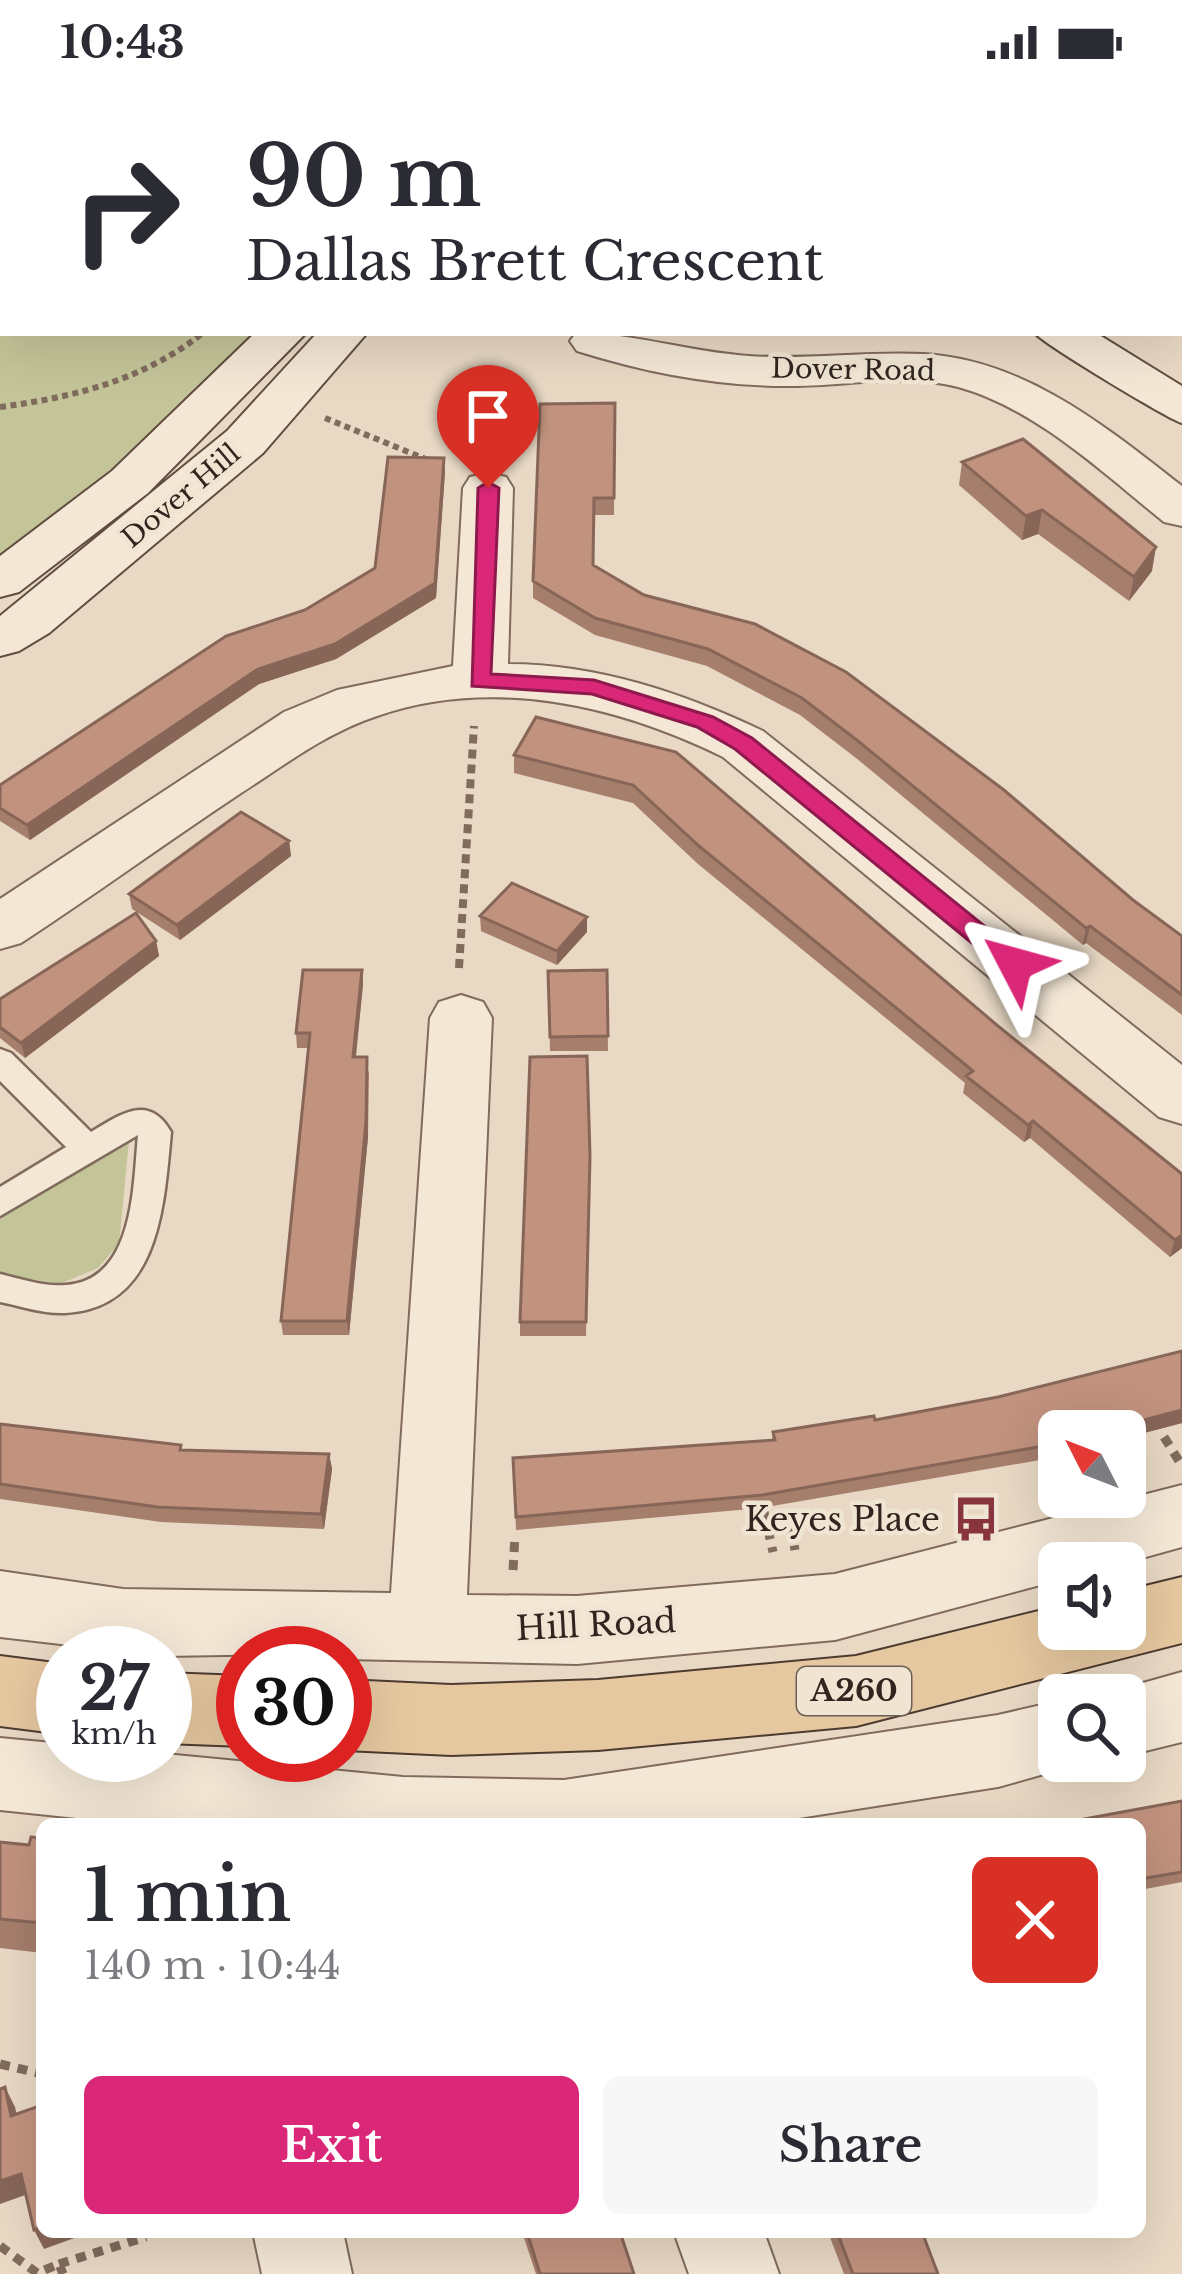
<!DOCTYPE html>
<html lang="en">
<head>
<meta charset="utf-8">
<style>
  :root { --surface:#fff; --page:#f7f7f7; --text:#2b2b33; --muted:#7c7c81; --accent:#db2777 }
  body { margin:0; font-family:"Libre Baskerville",serif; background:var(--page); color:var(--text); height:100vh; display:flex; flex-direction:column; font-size:45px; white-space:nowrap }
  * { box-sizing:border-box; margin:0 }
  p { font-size:39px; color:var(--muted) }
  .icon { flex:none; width:66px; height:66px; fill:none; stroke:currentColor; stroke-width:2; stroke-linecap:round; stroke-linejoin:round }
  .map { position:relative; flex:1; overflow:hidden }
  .side { position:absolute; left:36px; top:1734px; width:1110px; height:420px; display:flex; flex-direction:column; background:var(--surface); border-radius:18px; box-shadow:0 12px 48px #0002 }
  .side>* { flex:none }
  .guide { position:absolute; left:0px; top:0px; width:1182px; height:252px; box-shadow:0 12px 48px #0002; background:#fff; color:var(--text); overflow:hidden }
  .needle { width:78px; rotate:312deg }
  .tools { position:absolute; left:1038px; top:1326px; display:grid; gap:24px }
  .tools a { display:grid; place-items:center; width:108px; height:108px; border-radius:18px; background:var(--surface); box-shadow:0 12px 48px #0002; font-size:60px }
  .speed { position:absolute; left:36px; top:1542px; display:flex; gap:24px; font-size:60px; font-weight:700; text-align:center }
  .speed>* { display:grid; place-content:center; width:156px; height:156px; border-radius:50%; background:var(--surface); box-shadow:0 12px 48px #0002; line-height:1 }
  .speed small { font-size:30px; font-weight:400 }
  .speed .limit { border:18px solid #d22; background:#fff; color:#111 }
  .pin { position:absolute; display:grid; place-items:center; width:102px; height:102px; color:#fff; margin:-123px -51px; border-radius:50% 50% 50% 0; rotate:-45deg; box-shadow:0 0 12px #0007 }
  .pin .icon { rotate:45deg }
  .me { position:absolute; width:132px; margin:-66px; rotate:309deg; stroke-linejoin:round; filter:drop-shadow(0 0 9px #0008) }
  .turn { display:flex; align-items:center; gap:42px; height:252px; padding:0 48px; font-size:54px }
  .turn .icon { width:156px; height:156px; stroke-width:2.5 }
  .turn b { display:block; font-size:84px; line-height:102px }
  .round { display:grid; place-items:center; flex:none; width:126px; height:126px; border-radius:18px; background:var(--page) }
  .head { display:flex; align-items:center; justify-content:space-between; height:204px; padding:0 48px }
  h1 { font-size:72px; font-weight:600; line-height:90px }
  .button { display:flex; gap:24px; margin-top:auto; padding:24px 48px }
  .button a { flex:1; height:138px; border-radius:18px; background:var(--accent); color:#fff; font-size:48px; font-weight:600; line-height:138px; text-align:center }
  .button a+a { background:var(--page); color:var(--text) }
  .status { display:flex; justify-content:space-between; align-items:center; height:84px; padding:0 60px; background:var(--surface); direction:ltr }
  .status svg { height:33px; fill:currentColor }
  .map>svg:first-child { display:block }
  .green { fill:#c4c499 }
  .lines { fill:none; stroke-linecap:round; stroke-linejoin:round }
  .lane-casing { stroke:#806b5d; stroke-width:5 }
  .street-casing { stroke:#806b5d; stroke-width:4 }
  .secondary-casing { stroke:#614d40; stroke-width:4 }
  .primary-casing { stroke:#4e3b30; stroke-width:4 }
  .path-far2 { stroke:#806b5d; stroke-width:6; stroke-dasharray:6 4.5; stroke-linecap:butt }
  .path-far1 { stroke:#806b5d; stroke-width:8; stroke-dasharray:9 6; stroke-linecap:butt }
  .path { stroke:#806b5d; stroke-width:9; stroke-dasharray:10 8; stroke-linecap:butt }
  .lane { fill:#f4e7d6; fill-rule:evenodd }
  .street { fill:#f4e7d6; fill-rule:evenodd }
  .secondary { fill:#f4e7d6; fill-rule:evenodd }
  .primary { fill:#e6c8a0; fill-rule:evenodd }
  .wall { fill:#a67e6c }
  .shaded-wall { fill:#876658 }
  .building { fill:#c1927e; stroke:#876658; stroke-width:3 }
  .route { fill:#db2777; stroke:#8e194d; stroke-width:3 }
  .labels { text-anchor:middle; stroke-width:9; stroke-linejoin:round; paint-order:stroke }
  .far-street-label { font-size:27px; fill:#32251f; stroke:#f0e4d2 }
  .shield { fill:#f0e4d2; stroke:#6b5e55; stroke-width:3 }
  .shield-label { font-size:30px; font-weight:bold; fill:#32251f }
  .poi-label { font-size:33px; fill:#32251f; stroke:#f0e4d2; text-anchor:end }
  .street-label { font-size:33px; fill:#32251f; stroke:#f0e4d2 }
</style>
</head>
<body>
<div class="status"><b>10:43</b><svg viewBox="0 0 49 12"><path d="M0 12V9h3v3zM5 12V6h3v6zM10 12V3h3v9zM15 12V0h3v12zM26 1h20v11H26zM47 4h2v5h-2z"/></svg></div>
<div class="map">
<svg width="1182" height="2190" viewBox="0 0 1182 2190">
  <rect width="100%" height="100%" fill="#e8d8c4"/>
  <!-- green -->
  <path class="green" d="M0,0H540L3,3V249H265L108,394L0,474Z
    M129,1057L119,1160L98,1184L60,1200L0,1190V1135Z"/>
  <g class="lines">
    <!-- lane casing -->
    <g class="lane-casing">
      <path id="lane" d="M0,965L11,969L91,1048C121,1030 149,1009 171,1048C164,1121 160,1224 65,1229C43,1230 21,1222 0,1218V1190C21,1195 45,1203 66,1201C135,1196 133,1101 138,1051L0,1132V1103L66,1063L0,997Z"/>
    </g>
    <!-- street casing -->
    <g class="street-casing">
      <path id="street" d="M576,249C634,249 690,268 749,272C807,276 865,267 924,270C1025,276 1105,342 1182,402V442L1164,438C1103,389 1035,324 958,303C905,289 847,302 793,302C720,303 647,289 577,267L570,257Z
        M488,389L506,393L513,404L508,580C597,580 683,609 763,647L1182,981V1040L1159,1033L723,673C617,621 493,592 377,632C326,649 286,680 241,709C167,758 96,810 21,859L0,865V815L284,628L337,606L453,582L463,404L470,393Z
        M461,911L483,918L492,934L467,1511L577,1512L835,1490L1182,1401V1463L1124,1479H1059V1496L835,1556L577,1580L345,1575V1569L165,1572L0,1553V1487L123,1505L391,1509L430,934L439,918Z
        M1182,1588V1658L1125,1672V1611H1100Z
        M1059,1617V1677L1087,1678L998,1703L760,1740H134L0,1726V1654L63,1660V1671L165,1670L403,1693L564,1696L998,1631Z
        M253,2148H343L352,2190H262Z
        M674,2148H764L779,2190H689Z"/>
    </g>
    <!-- secondary casing -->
    <g class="secondary-casing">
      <path id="secondary" d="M565,0H611L563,3Z
        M657,0H705L655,3Z
        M255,249H306L148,409L19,508L0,513V472L112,387Z
        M317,249H367L263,369L49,549L19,567L0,572V532L227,347Z
        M1035,249H1096L1182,302V339C1168,335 1042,259 1035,249Z"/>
    </g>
    <!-- primary casing -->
    <g class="primary-casing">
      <path id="primary" d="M1182,1493V1559L856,1642L598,1666L451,1671L345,1666V1596L451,1601L598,1596L856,1572L1059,1522V1545H1125V1507Z
        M0,1572L63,1580V1650L0,1642Z
        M165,1589L243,1592V1662L165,1659Z"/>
    </g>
    <!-- path-far2 -->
    <path class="path-far2" d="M1050,0L1056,3
      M347,3L358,0
      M1077,3L1118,0
      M0,323C75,313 143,296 203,249
      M325,334L428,376"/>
    <!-- path-far1 -->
    <path class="path-far1" d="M459,884L474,642"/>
    <!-- path -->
    <path class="path" d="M1164,1353L1179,1377
      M788,1426L795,1466
      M764,1428L773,1468
      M513,1486L515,1451
      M0,1980L42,1990
      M0,2162L37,2189L59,2180L63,2190
      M59,2180L146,2153"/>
    <!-- lane -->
    <use href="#lane" class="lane"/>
    <!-- street -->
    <use href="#street" class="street"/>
    <!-- secondary -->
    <use href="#secondary" class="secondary"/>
    <!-- primary -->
    <use href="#primary" class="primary"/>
  </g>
  <!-- wall -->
  <path class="wall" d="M615,319L614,431H594L593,481L1133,816L1182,852V931L1086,859L1083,861L856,674L800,631L707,582L595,551L533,514V497Z
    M962,378L1152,487L1129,517L1038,450L1022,456L959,401Z
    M445,388L436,514L336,575L259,600L30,756L0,737V701L375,484Z
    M536,633L998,942L1182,1090V1164L1170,1173L1030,1054L1024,1058L963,1009L965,999L698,780L633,719L514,689V671Z
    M289,757L291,772L180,856L132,825L129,810L180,774Z
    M480,832L587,848L557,881L481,847Z
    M156,857L159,872L25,974L0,954V915Z
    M362,886L363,900L356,973L369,988L368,1053L349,1251H283L281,1237L309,964H297L296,949Z
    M607,886L608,967H550L548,887Z
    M590,1087L586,1252H520V1238Z
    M875,1336L1182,1339L1125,1354V1347L1040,1376L761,1424L516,1446L513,1374L772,1356L773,1348Z
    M0,1340L181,1361L182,1366L329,1370L332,1385L324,1445L161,1438L0,1415Z
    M1182,1717V1798L1140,1806V1740Z
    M42,1754V1869L0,1864V1758L29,1761Z
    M522,2148H620L634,2190H536Z
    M828,2148H922L938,2190H844Z"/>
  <!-- shaded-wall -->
  <path class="shaded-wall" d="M444,374L445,388L436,514L336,575L259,600L30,756L27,741L258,585L335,560Z
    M1042,426L1038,450L1022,456L1026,432Z
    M1156,463L1152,487L1129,517L1134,493Z
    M289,757L291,772L180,856L177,841Z
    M587,833V848L557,881V867Z
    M1090,842L1086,859L1083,861L1086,844Z
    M156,857L159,872L25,974L21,959Z
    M362,886L363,900L354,988L353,973Z
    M367,973L368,1053L349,1251L347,1237Z
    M1033,1037L1030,1054L1024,1058L1028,1041Z
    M1182,1151V1164L1170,1173L1175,1156Z
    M1182,1326V1339L1125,1354V1347H1102Z
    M1059,1358V1371L1040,1376L1044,1362Z
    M329,1370L332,1385L324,1445L321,1430Z
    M5,2003L15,2023L21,2052L11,2032Z
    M21,2090L31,2109L0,2120V2097Z
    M42,2143V2148H91L44,2165L34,2146Z"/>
  <!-- building -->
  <path class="building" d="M615,319L614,414H594L593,481L644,511L755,540L846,588L1004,706L1133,816L1182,852V911L1090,842L1086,844L858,657L802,614L708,565L595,534L533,497L540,320Z
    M1023,355L1156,463L1134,493L1042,426L1026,432L962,378Z
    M388,373L444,374L435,499L335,560L258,585L27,741L0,724V701L226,552L305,526L375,484Z
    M536,633L676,668L998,942L1182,1090V1151L1175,1156L1033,1037L1028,1041L966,992L973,987L699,762L633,701L514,671Z
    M241,728L289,757L177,841L129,810Z
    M512,799L587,833L557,867L480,832Z
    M136,829L156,857L21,959L0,943V915Z
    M303,886H362L353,973H367L366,1038L347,1237H281L310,949H296Z
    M607,886L608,952L550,953L548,887Z
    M587,972L590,1072L586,1238H520L530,973Z
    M1182,1267V1326L1102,1347H1059V1358L1044,1362L762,1411L516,1433L513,1374L775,1356L773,1348L874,1332L875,1336L998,1313Z
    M0,1340L181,1361L180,1366L329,1370L321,1430L157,1423L0,1400Z
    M1182,1717V1788L1140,1795V1740H1057Z
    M31,1753L42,1754V1839L0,1835V1758L29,1761Z
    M5,2003L11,2032L42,2021V2143L34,2146L21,2090L0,2097V2005Z
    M527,2148H620L634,2190H540Z
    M837,2148H922L938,2190H853Z"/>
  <!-- route -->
  <path class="route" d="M488,398L499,404L491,590L594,596L713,633L752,654L1024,874L1028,880L1024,887H1006L735,665L697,643L592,610L472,602L478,404Z"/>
  <!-- icons -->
  <defs>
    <g id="bus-bare" transform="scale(3.6)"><path d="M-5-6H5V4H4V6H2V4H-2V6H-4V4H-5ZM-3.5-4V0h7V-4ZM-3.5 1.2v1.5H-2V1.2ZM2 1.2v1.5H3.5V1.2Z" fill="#87343f" stroke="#f0e4d2" stroke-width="2.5" paint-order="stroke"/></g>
  </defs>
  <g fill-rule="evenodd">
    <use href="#bus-bare" x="976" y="1435"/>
  </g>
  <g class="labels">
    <!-- far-street labels -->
    <g class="far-street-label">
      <text transform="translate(853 286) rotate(1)" y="9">Dover Road</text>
      <text transform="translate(181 412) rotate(-40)" y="9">Dover Hill</text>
    </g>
    <!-- shield labels -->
    <rect class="shield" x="797" y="1583" width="114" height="48" rx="9"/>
    <g class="shield-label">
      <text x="854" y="1617">A260</text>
    </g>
    <!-- poi labels -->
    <g class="poi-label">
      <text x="940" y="1447">Keyes Place</text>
    </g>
    <!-- street labels -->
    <g class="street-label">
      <text transform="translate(596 1540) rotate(-3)" y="12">Hill Road</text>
    </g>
  </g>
</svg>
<div class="tools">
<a><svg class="needle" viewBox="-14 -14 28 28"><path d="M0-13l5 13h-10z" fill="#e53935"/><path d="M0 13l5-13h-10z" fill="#7c7c81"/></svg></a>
<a><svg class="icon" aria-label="sound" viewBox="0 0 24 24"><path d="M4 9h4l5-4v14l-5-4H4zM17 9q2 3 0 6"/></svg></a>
<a><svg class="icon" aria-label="search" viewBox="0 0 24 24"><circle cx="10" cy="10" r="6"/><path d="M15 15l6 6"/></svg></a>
</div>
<div class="speed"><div>27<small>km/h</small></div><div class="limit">30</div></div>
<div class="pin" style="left:488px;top:404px;background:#d93025"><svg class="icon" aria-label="arrive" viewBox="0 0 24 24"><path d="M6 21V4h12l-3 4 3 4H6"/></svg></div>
<svg class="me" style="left:1015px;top:880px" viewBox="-20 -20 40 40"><path d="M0-17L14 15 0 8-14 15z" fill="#db2777" stroke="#fff" stroke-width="4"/></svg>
<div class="guide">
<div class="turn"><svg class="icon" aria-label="right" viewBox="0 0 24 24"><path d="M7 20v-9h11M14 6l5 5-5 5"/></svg><div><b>90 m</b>Dallas Brett Crescent</div></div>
</div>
<section class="side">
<div class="head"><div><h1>1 min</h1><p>140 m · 10:44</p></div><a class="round" style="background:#d93025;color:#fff"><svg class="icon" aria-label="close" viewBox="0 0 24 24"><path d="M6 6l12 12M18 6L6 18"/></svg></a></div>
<div class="button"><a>Exit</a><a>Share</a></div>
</section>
</div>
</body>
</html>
